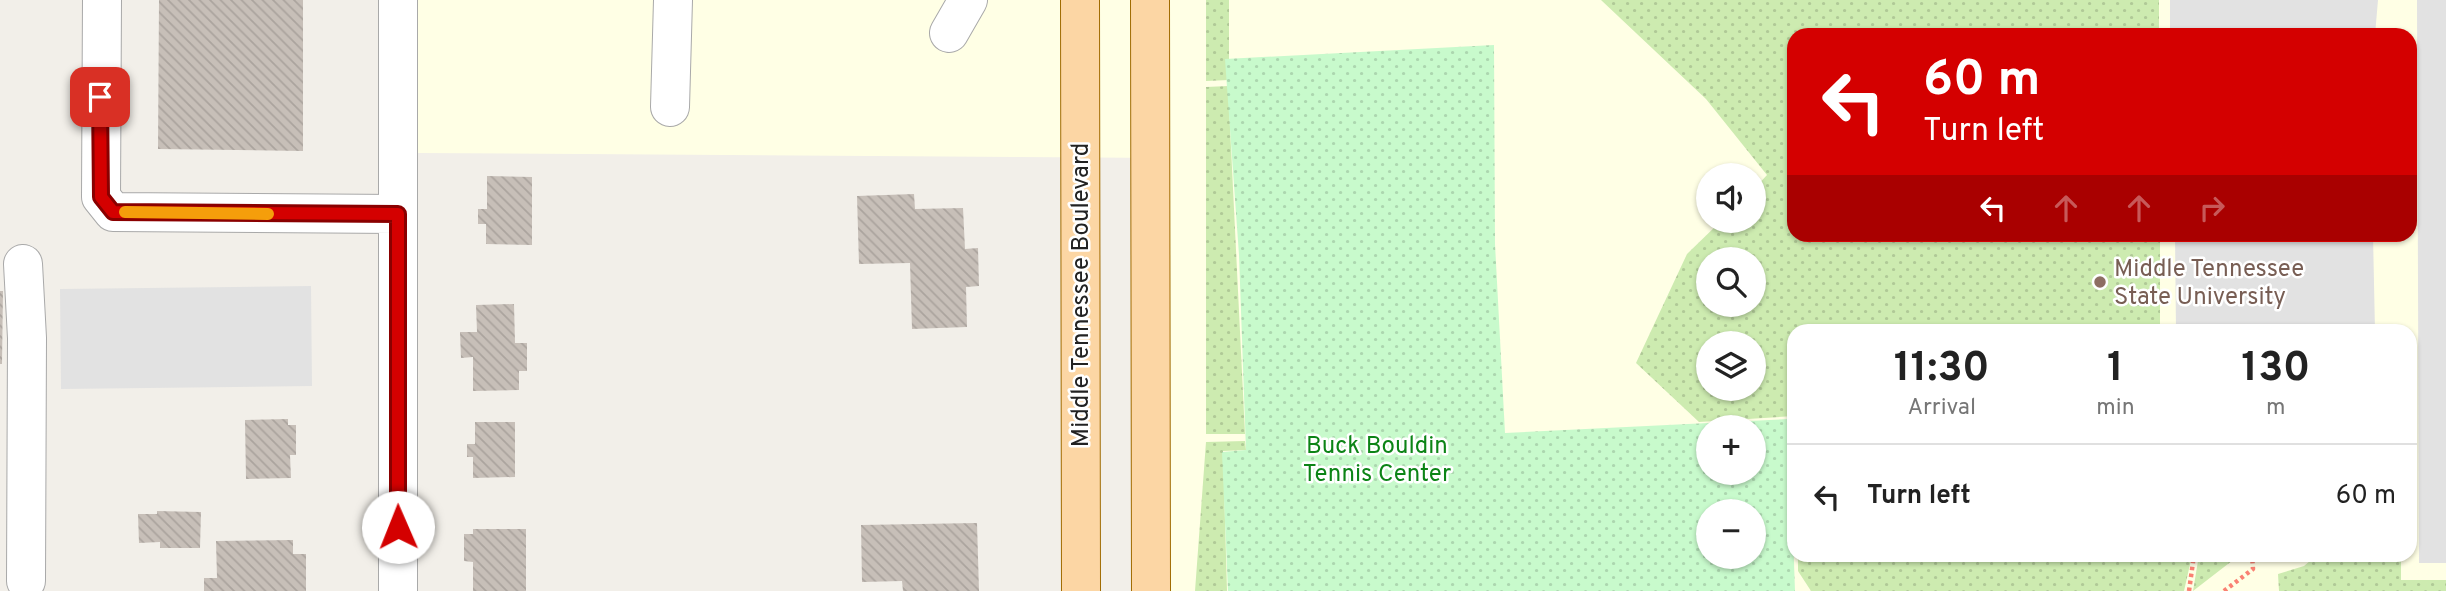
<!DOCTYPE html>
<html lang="en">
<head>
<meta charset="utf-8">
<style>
  :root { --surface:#fff; --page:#f6f6f6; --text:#222; --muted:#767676; --line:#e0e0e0 }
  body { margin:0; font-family:Overpass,sans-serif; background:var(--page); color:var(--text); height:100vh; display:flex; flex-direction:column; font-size:26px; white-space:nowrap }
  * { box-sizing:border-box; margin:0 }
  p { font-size:23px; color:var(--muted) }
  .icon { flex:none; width:38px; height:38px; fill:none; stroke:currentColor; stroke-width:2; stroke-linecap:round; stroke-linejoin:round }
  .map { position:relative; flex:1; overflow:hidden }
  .drawer { position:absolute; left:1787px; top:324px; width:630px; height:238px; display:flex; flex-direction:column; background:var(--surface); border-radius:21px; box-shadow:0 2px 5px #0004 }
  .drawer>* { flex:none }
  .hud { position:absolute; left:1787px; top:28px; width:630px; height:214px; border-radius:21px; box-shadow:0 2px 5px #0004; background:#d40000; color:#fff; overflow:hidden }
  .tools { position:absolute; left:1696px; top:163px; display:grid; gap:14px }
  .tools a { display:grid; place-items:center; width:70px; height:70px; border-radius:50%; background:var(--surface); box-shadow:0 2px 5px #0004; font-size:35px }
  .pin { position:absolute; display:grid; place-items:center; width:60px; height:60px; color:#fff; margin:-30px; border-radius:14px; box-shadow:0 4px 10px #0006 }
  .me { position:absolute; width:77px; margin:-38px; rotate:359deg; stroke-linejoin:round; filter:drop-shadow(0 0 5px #0008) }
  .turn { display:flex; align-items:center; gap:24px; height:147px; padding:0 21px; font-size:32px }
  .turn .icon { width:91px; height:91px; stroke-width:2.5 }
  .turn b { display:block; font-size:49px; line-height:60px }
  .lanes { display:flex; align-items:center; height:66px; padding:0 21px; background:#0003; justify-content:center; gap:35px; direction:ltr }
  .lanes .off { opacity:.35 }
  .eta { display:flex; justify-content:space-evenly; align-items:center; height:119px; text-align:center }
  .eta b { font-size:42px; font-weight:700; line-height:49px }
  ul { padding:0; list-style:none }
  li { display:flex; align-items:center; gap:21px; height:105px; padding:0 21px; border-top:2px solid var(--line) }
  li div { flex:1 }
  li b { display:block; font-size:26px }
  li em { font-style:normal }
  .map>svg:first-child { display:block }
  .education { fill:#ffffe5; fill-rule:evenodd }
  .grass { fill:url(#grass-dots); fill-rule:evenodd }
  .park { fill:url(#park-dots); fill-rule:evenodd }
  .parking { fill:#e2e2e2 }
  .building { fill:url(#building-back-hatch) }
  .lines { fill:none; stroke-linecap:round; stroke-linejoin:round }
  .minor-casing { stroke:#a9a9a9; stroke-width:40 }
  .major-casing { stroke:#a06b00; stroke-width:40 }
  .path { stroke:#fa8072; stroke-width:4.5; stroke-dasharray:3.5 3.5; stroke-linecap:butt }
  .minor { stroke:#fff; stroke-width:38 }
  .major { stroke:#fcd6a4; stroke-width:38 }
  .route-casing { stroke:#8a0000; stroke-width:18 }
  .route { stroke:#d40000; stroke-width:12 }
  .slow { stroke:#f59e0b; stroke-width:12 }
  .education-dot { fill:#8d6e63; stroke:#fff; stroke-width:2.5 }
  .labels { text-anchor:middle; stroke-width:5; stroke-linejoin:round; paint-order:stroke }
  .education-label { font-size:24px; fill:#785e54; stroke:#fff; text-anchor:start }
  .street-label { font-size:24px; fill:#222; stroke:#fff }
  .park-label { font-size:24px; fill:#0c8416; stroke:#fff }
</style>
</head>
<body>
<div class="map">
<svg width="2446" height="591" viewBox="0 0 2446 591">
  <defs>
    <pattern id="grass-dots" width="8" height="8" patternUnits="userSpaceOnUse" patternTransform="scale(1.75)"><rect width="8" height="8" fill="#cdebb0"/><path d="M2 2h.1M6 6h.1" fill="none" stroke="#b0c997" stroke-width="1.8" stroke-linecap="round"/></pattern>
    <pattern id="park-dots" width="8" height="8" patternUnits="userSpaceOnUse" patternTransform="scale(1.75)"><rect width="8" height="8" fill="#c8facc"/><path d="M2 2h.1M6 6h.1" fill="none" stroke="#acd6af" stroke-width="1.8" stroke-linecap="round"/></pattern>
    <pattern id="building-back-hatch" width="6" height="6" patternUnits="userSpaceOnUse" patternTransform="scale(1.75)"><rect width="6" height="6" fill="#c7bfb8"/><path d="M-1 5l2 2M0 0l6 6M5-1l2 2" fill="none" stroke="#aba49e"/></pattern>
  </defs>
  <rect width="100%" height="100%" fill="#f2efe9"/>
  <!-- education -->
  <path class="education" d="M415,0H2446V591H1160L1169,158L416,153ZM1794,35H2410V234H1794ZM1708,175H1754V220H1708ZM1708,259H1754V304H1708ZM1794,331H2410V555H1794ZM1708,343H1754V388H1708ZM1708,427H1754V472H1708ZM1708,511H1754V556H1708Z"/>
  <!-- grass -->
  <path class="grass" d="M1206,0H1229V80L1206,81Z
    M1601,0H2159V35H1794V234L2160,235V331H1794V416L1699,422L1636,363L1687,254L1721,221L1754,220V189L1767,175L1706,99ZM1754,259V304H1708V259ZM1754,343V388H1708V343Z
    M1228,86L1245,434H1206V87Z
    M1245,441L1246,450L1223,451L1227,591H1195L1206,442Z
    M1798,555H2190L2191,560L2184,591H1811L1798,571Z
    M2199,555H2237V557L2193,591Z
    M2317,555H2401V580H2446V591H2279L2278,574L2304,566Z"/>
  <!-- park -->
  <path class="park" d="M1494,45L1495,244L1505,433L1789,419L1795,591H1228L1222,452L1246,450L1239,255L1225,59ZM1708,427H1754V472H1708ZM1708,511H1754V556H1708Z"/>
  <!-- parking -->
  <path class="parking" d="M2170,0H2378L2375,35H2170Z
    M2417,0H2446V563H2419Z
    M2175,235H2373L2375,331H2176Z
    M311,286L312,386L61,389L60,289Z"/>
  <!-- building -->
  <path class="building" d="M159,0H303V151L158,149Z
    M487,176L532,177V245L486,244V224H478V209H487Z
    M914,194L915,209L963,208L965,249L978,248L979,286L966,287L967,327L912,329L910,263L859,264L857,196Z
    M0,291H3L2,364H0Z
    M514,304L515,343H527V371H519V390L473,391V357L461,358L460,332H477L476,305Z
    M288,419V425H296V455H290L291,478L246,479L245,420Z
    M475,422H515V477L473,478V457H467V444H475Z
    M157,511L201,512L200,548H160V542L139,543L138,514H157Z
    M977,523L979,591H903L902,581L862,582L861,525Z
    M473,529H526V591H473V562L464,561V534H473Z
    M293,540V554H306V591H204V578H217L216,541Z"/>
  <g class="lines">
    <!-- minor casing -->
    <g class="minor-casing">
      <path id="minor" d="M102,0L101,197L113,212L398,214
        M949,33L968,0
        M670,107L673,0
        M23,264L27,338L26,581
        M398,591V0"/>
    </g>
    <!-- major casing -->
    <g class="major-casing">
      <path id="major" d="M1080,0L1081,591
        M1150,0L1151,591"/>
    </g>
    <!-- path -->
    <path class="path" d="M2189,591L2194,555
      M2224,591L2253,569L2252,555"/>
    <!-- minor -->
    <use href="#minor" class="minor"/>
    <!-- major -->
    <use href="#major" class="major"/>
  </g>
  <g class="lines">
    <!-- route casing -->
    <g class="route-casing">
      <path id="route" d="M100,97L101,197L113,212L398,214V527"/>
    </g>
    <!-- route -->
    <use href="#route" class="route"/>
    <!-- slow -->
    <path class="slow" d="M125,212L268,214"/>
  </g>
  <!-- markers -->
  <circle class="education-dot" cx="2100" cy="282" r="7"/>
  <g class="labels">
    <!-- education labels -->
    <g class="education-label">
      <text x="2114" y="276">Middle Tennessee<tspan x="2114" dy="28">State University</tspan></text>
    </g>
    <!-- street labels -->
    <g class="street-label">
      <text transform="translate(1080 295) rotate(-90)" y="8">Middle Tennessee Boulevard</text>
    </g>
    <!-- park labels -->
    <g class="park-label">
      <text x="1377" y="453">Buck Bouldin<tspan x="1377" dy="28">Tennis Center</tspan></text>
    </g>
  </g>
</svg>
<div class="tools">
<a><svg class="icon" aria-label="sound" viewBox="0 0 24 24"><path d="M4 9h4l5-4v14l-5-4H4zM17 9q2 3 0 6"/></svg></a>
<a><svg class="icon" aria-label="search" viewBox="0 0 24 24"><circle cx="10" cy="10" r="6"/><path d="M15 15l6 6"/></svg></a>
<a><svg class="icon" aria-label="layers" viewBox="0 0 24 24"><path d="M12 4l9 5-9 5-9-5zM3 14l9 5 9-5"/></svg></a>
<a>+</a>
<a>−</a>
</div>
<div class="pin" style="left:100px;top:97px;background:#d93025"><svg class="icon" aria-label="arrive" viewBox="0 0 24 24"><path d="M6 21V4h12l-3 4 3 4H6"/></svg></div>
<svg class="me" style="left:398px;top:527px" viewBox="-20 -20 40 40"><circle r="19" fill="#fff"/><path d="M0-13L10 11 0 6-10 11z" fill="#d40000"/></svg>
<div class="hud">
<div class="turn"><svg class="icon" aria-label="left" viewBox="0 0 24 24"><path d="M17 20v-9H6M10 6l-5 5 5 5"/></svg><div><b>60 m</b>Turn left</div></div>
<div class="lanes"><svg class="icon" aria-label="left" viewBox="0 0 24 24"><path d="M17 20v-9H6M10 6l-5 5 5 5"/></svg><svg class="icon off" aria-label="ahead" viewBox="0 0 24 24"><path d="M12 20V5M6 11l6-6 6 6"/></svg><svg class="icon off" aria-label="ahead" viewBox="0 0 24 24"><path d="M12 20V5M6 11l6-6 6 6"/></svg><svg class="icon off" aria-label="right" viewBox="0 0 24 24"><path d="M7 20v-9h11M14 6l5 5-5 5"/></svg></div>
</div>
<section class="drawer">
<div class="eta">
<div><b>11:30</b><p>Arrival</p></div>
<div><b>1</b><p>min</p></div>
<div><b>130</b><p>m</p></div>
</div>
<ul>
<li><svg class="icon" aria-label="left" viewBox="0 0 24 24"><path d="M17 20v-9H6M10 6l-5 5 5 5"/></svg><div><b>Turn left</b></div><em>60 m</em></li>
</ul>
</section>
</div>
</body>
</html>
